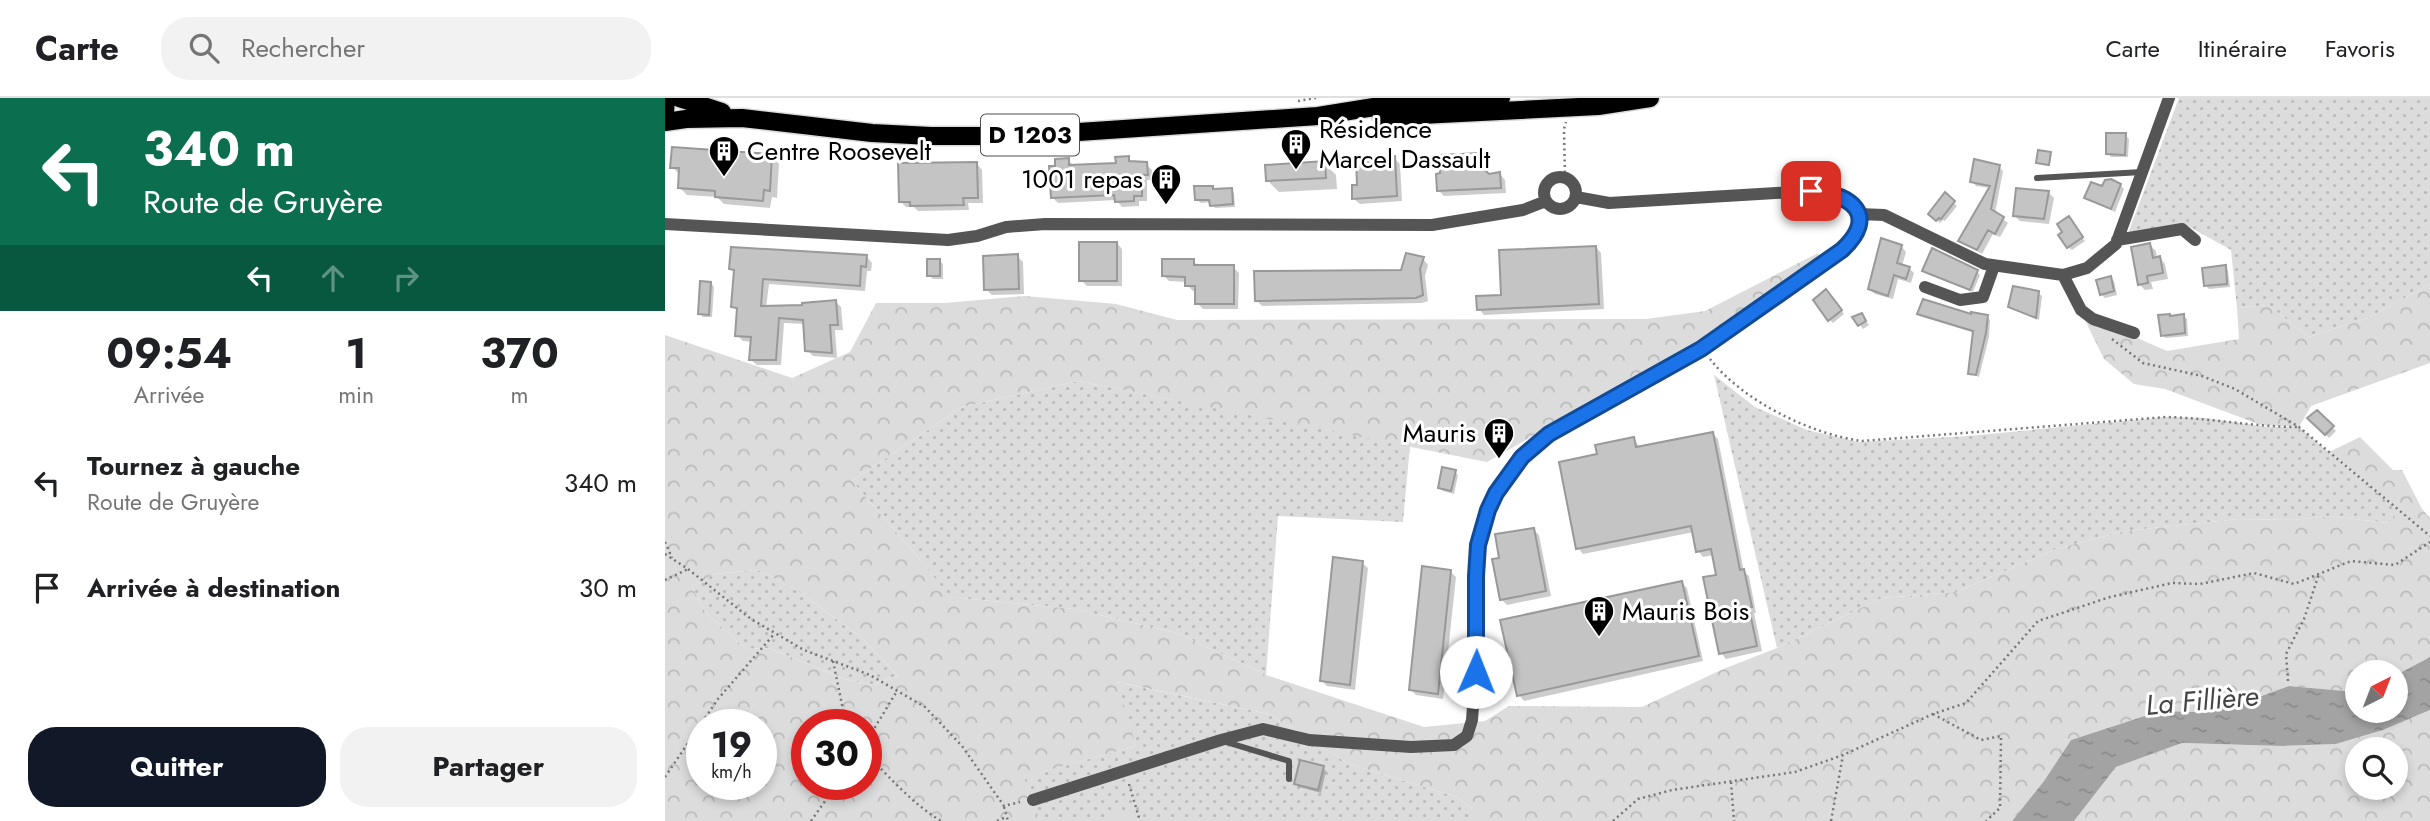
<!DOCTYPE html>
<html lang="fr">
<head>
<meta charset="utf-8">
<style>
  :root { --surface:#fff; --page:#f2f2f2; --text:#202124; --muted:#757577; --line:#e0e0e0; --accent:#111827 }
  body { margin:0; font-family:Jost,sans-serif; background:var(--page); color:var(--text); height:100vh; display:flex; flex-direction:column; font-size:26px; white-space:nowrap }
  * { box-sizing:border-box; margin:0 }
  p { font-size:23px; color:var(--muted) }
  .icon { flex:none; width:38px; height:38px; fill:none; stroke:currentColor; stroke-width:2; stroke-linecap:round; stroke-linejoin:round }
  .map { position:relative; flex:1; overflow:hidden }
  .panel { display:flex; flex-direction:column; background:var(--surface); width:665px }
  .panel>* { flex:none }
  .banner { background:#0b6e4f; color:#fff; overflow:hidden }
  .needle { width:46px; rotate:42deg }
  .buttons { position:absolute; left:1680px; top:562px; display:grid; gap:14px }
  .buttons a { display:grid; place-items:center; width:63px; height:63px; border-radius:50%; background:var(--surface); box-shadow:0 4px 10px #0003; font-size:35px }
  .speed { position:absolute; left:21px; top:611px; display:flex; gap:14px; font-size:35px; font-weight:700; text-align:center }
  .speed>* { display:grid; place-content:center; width:91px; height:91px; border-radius:50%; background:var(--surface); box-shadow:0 4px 10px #0003; line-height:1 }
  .speed small { font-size:18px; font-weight:400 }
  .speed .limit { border:10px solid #d22; background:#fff; color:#111 }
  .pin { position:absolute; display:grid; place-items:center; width:60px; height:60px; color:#fff; margin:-30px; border-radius:14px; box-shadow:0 4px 10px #0006 }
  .me { position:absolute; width:77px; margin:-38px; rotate:1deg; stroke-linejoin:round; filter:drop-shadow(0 0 5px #0008) }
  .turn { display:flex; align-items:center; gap:24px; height:147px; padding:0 28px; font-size:32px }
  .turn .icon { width:91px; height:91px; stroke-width:2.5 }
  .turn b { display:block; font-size:49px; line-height:60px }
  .lanes { display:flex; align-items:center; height:66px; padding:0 28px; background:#0003; justify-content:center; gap:35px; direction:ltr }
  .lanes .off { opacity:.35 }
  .eta { display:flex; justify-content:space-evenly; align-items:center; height:119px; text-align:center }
  .eta b { font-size:42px; font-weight:700; line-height:49px }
  .primary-button { display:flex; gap:14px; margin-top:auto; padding:14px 28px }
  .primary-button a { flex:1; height:80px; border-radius:28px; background:var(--accent); color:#fff; font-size:28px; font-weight:700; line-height:80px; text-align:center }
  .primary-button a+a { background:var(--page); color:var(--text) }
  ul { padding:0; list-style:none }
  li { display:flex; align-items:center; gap:21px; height:105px; padding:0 28px }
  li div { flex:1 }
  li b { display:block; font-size:26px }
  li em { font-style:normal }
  header { display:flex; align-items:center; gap:42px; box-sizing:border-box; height:98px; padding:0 35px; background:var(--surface); border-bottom:2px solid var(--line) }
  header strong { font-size:33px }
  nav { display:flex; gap:38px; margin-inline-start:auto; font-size:24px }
  .search { width:490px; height:63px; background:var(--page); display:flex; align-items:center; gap:18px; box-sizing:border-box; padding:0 24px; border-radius:28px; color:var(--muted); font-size:26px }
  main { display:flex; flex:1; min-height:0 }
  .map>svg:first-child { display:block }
  .grass { fill:url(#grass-dots) }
  .forest { fill:url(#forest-crowns); fill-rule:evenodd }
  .garden { fill:#dcdcdc }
  .water { fill:url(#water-ripples) }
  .shadow { fill:#0003 }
  .building { fill:#c4c4c4; stroke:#999; stroke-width:2 }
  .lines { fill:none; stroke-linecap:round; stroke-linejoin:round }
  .primary-casing { stroke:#dbdbdb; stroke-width:21 }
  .path { stroke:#777; stroke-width:2.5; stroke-dasharray:2 3.5; stroke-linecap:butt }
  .lane { stroke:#555; stroke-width:6 }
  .street { stroke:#555; stroke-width:12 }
  .primary { stroke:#000; stroke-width:18 }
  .route-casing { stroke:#114b97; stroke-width:18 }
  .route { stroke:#1a73e8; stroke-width:12 }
  .labels { text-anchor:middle; stroke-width:6; stroke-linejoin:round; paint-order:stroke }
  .shield { fill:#fff; stroke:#4c4c4c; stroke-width:2 }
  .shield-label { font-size:24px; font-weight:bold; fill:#000 }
  .poi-label { font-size:26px; fill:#000; stroke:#fff; text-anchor:start }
  .water-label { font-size:28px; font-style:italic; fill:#444; stroke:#fff }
</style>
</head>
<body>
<header>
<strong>Carte</strong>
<div class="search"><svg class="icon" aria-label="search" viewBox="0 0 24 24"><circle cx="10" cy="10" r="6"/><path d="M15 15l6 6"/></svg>Rechercher</div>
<nav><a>Carte</a><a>Itinéraire</a><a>Favoris</a></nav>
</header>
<main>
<section class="panel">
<div class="banner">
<div class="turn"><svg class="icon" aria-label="left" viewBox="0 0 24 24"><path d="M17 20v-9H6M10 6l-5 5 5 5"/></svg><div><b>340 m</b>Route de Gruyère</div></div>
<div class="lanes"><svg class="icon" aria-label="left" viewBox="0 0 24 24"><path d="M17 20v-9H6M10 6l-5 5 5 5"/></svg><svg class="icon off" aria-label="ahead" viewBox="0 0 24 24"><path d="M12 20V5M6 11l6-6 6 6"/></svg><svg class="icon off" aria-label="right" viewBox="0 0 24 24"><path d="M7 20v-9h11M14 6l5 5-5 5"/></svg></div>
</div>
<div class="eta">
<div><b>09:54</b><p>Arrivée</p></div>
<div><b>1</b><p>min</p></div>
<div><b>370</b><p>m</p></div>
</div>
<ul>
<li><svg class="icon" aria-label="left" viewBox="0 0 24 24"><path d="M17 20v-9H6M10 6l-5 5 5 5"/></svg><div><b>Tournez à gauche</b><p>Route de Gruyère</p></div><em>340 m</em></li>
<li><svg class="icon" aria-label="arrive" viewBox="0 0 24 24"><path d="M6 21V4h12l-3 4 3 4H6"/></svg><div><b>Arrivée à destination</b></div><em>30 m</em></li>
</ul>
<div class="primary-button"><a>Quitter</a><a>Partager</a></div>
</section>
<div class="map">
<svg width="1765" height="723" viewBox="0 0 1765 723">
  <defs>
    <pattern id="grass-dots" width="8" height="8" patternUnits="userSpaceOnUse" patternTransform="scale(1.75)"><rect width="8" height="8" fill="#dcdcdc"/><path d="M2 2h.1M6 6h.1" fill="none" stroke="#bbb" stroke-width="1.8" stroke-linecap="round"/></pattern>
    <pattern id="forest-crowns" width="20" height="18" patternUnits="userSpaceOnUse" patternTransform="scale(1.75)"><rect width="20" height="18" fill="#dcdcdc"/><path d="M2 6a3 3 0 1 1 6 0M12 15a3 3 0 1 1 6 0" fill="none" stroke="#bbb"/></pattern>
    <pattern id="water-ripples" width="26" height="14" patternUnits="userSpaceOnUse" patternTransform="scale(1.75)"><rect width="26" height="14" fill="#a3a3a3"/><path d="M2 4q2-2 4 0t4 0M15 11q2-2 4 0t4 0" fill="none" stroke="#8b8b8b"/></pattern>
  </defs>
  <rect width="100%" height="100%" fill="#fff"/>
  <!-- grass -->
  <path class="grass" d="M1514,0H1765V186L1703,220L1644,239L1603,207L1572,210L1566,152L1523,128L1462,138Z
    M1049,277L1090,309L1142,332L1194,344L1303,338L1501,319L1540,320L1603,329H1634L1733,412L1724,425L1663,418L1628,422L1573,421L1460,433L1391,451L1291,494L1217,500L1112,550Z
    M413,283L745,348L738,424L613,418L601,577L512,535L409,511L284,499L253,459L187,383L297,309Z
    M93,472L133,493L197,540L233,578L205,587L180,581L104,550L81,551L40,514L27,489L49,476Z
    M451,584L604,616L684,666L792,699L811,714V723H375L358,679L471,648Z"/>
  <!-- forest -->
  <path class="forest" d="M1153,155L1158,168L1036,243L822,364L413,283L297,309L187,383L253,459L285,499L409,511L512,535L601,577L759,629L820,623L844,608L977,609L1056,572L1112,550L1217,500L1291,494L1391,451L1460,433L1573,421L1628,422L1663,418L1723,425L1733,412L1664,354L1695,339L1728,372H1737L1757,411L1765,420V559L1731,577V574H1692V590L1680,593L1624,588L1591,600L1533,614L1495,613L1406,642L1379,683L1347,723H811V714L792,699L684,666L604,616L452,584L471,648L359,679L375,723H0V237L127,280L185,254L211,205H280L360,198L451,206L512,222L981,221L1040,213ZM93,472L133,493L197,540L233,578L205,587L180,581L104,550L81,551L40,514L27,489L49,476ZM37,626H96V686H37ZM142,626H201V686H142Z
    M1765,186V265L1646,308L1634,329L1596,327L1500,291L1469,286L1439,261L1417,216L1502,253L1574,241L1572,210L1603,207L1644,239L1703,220Z
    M1765,612V723H1409L1451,669L1517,645L1617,648L1671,646L1718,632ZM1692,651H1731V690H1692Z"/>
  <!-- garden -->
  <path class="garden" d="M467,710L472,723H428Z"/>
  <!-- water -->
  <path class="water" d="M1765,559V612L1718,632L1671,646L1617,648L1517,645L1451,669L1409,723H1347L1379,683L1406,642L1495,613L1533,614L1591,600L1624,588L1680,593L1692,590V612H1731V577Z"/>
  <!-- shadow -->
  <path class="shadow" d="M1460,37L1464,41L1463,59H1446L1443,55Z
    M815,56L821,62L822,76H835L840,82L841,95L779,98L773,92Z
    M106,58L114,66L112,100L107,99L105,110L59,106L52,99L22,97L14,89L15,77L7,69Z
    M463,60L468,65L481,66L487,72L488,82H482V103H474V108L457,109L451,102L393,105L387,99L392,69L403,62L410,69L453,67Z
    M729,60L735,66L737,103L695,106L689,101L694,88Z
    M659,65L671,77L672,91L614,94L603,83Z
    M312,66L317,72L318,105H303L304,112L253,113L249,109H241L235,103Z
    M1334,69L1338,73L1330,115L1343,125L1335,139L1328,136L1317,156L1295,143L1326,90L1311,88L1307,83Z
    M1455,87L1459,91L1450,114L1421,100L1438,91Z
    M548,89L551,93L566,92L569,95L570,109L550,110L546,104L536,105L532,102Z
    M1383,94L1389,100L1384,126L1355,123L1349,117Z
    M1281,97L1292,108L1280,123L1278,122L1275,125L1265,116Z
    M1407,124L1420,143L1407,152L1403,149Z
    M1217,142L1237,149L1241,154L1237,168L1244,170L1249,175L1246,185L1233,181L1228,201L1210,196L1205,191Z
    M452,145L457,151V188H422L416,182Z
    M1485,147L1491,153L1492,161L1495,160L1500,166L1503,181L1486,184L1488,191L1480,192L1475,187Z
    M931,149L936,155L939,211L819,217L814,211Z
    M352,158L358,164L359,196L327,197L321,191Z
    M202,159L207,165L206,173H202L200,193L104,186L101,210L139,209L171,204L176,209L178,232H170L172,260L148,258L142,252L140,226L119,225L116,267H92L86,262L87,244L78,243L72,237L74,214L68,209L70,175L66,171Z
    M758,161L763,167L760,178L763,203L757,205L597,208L591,202L738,174Z
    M274,162L278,166V181H268L264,177Z
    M528,163L535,169H568L574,175L573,211H538L532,205V193H528L522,187V184L504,183L499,178Z
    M1560,169L1563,173L1565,189L1544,191L1541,188Z
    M1259,173L1312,174L1315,177L1308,194L1262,176Z
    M1445,180L1449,183L1452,197L1440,200L1436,196Z
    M46,185L49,189L47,219H38L35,215Z
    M1373,195L1377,198L1374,222L1345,208Z
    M1165,197L1179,216L1168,225L1164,221Z
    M1254,216L1322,219L1325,222L1324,239L1314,279L1305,275L1310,235L1258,219Z
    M1196,217L1204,227L1198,231L1190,220Z
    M1518,218L1522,221L1523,238L1501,240L1497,237Z
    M1651,314L1671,333L1664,340L1645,320Z
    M1048,336L1053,341L1079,474L1084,478L1091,515H1089L1097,553L1061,561L1056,555L1053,478L1049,457L1038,459L1033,453L1029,434L918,456L913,450L934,358L969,341L975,350Z
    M790,374L793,377L789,396L778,393L774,389Z
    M868,431L874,437L886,498L842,507L836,501V461Z
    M697,465L703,470L690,592L662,588L657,583Z
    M786,474L791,479L778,601L751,597L745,591Z
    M1017,485L1022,490L1038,563L859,603L854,597Z
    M658,670L661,673L656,695L634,689L630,685Z"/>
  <!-- building -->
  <path class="building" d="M1441,35H1461L1460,57L1441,56Z
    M7,49L107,56L105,93L99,92L98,103L50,99V93L13,90L14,70H5Z
    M1373,52L1386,54L1384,67L1371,65Z
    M816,55L817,69L824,76L835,74L836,90L772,93L771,76L775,75L774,57Z
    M464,58V63L482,64L483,77H477V98H469V103L450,104L449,97L386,100L384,68H390V61L404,60V67L451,65L450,59Z
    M730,58L732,98L687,101V87H692L691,61Z
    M1309,61L1335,67L1326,111L1339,119L1330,136L1323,132L1312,152L1293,143L1325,88L1305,84Z
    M660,63L661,80L601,83L600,67Z
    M312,64L313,100H298L299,107L245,108V104H234L233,65Z
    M1446,81L1456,86L1446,111L1419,100L1426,84L1437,88L1440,82Z
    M529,88H548V91L567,90L568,106L545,108L544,102H530Z
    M1351,90L1384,93L1379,121L1348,118Z
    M1280,94L1290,103L1276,121L1274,120L1271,123L1263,116Z
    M1404,118L1418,139L1402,150L1393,137L1397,134L1392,126Z
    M1216,140L1237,147L1232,165L1245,169L1241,181L1229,177L1223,198L1203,191Z
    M414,144H452V183H414Z
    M1485,145L1488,160L1495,158L1498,175L1482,178L1483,185L1473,187L1466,149Z
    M931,148L934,206L812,212L811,198L836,197L834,152Z
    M66,149L202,157L201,169L196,168L195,188L98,181L96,208L137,207V205L171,202L173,227H165L167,255L140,253L138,222L114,220L111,262H84L86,239L70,238L72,210L66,209L69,172L64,171Z
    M1267,150L1313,172L1305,192L1257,173Z
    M741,155L759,159L755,171L758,197L751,200L590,203L589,173L736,172Z
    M353,156L354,191L319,192L318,158Z
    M262,161H275V178H262Z
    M497,161H529V167H569V206H530V188H520V179L497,178Z
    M1561,167L1562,186L1539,188L1537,170Z
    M1446,178L1449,193L1435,197L1431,182Z
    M35,183L46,184L44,217L33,216Z
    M1348,188L1374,193L1371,220L1343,209Z
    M1161,191L1177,212L1163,223L1148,202Z
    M1258,201L1306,216V214L1323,217L1321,235L1311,277L1303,276L1308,233L1252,216Z
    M1197,215L1201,223L1193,228L1187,219Z
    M1505,216V218L1519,216L1520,235L1496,238L1493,217Z
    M1652,312L1669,328L1660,337L1642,320Z
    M1048,334L1075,472L1079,471L1087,509L1084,510L1092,548L1054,556L1038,479L1051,477L1046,451L1031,454L1026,428L911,451L894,364L932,356L930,347L969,339L971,349Z
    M777,369L791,372L786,393L773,390Z
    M869,430L881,493L835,502L827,461L834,460L830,436Z
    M668,459L698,463L685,587L655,583Z
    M757,468L786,472L773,596L744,592Z
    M1017,483L1034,558L852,598L835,522Z
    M635,662L659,668L653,692L629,686Z"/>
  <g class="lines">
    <!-- primary casing -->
    <g class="primary-casing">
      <path id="primary" d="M14,0L57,14
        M0,15L1,0
        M716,19L933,8L985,0
        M0,24L21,21L77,20L207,35L266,38H354L653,18L709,9L836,0"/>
    </g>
    <!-- path -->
    <path class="path" d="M633,3L651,0
      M900,80L899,31L901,24
      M1447,241L1478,265L1537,278L1570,291L1634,329L1765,438
      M1045,261C1078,303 1145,336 1197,343L1501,319C1546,320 1589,329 1634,329
      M0,444L7,460
      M0,456L23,471L86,521L139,552L205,577L260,609L297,648L339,708L355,704
      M0,482L23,471
      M168,563L181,626
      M1623,583L1621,556L1639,521L1654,476
      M1268,616L1316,642L1336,638L1335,710L1321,723
      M201,644L232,593
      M201,655C224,679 248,706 276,723
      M0,679L53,601L110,535
      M1066,684L1069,723
      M464,686L475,723
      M339,709L343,723
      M146,723L172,686
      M332,723L341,719
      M948,723L973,701L1007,692L1130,674L1178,657L1268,616L1301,605L1373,523L1445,499L1507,485L1535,486L1589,475L1629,486L1686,463L1730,467L1765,444
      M1166,723L1178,657"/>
    <!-- lane -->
    <path class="lane" d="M1372,80L1477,74
      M561,644L624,663V681"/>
    <!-- street -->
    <path class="street" d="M879 95a16 16 0 1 1 32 0a16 16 0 1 1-32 0Z
      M1194,116L1219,117L1320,166L1398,177L1422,170L1451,146L1504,0
      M0,126L283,142L312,138L341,129L380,126L767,127L858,112L881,103
      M1452,142L1517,131L1530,142
      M1398,177L1416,212L1428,221L1469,235
      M1260,189L1295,202L1318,199L1329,168
      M368,702L556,642L598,631L644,642L746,649L789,647L802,638L807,622L812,554L811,478L818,429L831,395L847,370L867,349L885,336C934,308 985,281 1034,252C1066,233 1096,209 1127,188C1146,175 1182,155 1192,134C1207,104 1167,95 1146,93L944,105L911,99"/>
    <!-- primary -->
    <use href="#primary" class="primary"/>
  </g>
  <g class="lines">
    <!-- route casing -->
    <g class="route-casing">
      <path id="route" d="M811,574V478L813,447L823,412L831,395L857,359L884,336L1036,251L1177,152C1214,117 1187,96 1146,93"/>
    </g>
    <!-- route -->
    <use href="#route" class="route"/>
  </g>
  <!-- icons -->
  <defs>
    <g id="building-pin" transform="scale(1.575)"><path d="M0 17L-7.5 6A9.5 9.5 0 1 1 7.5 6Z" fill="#000" stroke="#fff"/><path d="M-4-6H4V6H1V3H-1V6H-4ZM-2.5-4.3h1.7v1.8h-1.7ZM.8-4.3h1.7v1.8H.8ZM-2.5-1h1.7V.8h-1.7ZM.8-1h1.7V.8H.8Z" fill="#fff"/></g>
  </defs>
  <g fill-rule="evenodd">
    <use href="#building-pin" x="631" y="46"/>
    <use href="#building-pin" x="59" y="53"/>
    <use href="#building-pin" x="501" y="81"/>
    <use href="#building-pin" x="834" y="335"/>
    <use href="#building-pin" x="934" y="513"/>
  </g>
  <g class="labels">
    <!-- shield labels -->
    <rect class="shield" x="316" y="16.5" width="98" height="41" rx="5"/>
    <g class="shield-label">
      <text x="365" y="45">D 1203</text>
    </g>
    <!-- poi labels -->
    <g class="poi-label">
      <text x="654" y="40">Résidence<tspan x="654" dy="30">Marcel Dassault</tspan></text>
      <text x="82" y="62">Centre Roosevelt</text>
      <text x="478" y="90" text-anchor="end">1001 repas</text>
      <text x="811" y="344" text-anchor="end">Mauris</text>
      <text x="957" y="522">Mauris Bois</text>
    </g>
    <!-- water labels -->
    <g class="water-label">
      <text transform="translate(1537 602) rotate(-5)" y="10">La Fillière</text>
    </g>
  </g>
</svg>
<div class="buttons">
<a><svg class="needle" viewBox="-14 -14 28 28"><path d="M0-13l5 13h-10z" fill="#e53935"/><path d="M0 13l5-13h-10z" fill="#757577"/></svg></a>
<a><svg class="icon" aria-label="search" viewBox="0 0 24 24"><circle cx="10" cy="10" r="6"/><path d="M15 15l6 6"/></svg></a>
</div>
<div class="speed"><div>19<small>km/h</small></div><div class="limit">30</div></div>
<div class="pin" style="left:1146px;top:93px;background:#d93025"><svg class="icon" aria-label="arrive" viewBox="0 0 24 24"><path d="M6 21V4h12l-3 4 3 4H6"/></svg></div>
<svg class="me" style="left:811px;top:574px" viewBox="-20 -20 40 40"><circle r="19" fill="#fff"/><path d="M0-13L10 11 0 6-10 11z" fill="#1a73e8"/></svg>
</div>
</main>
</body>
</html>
